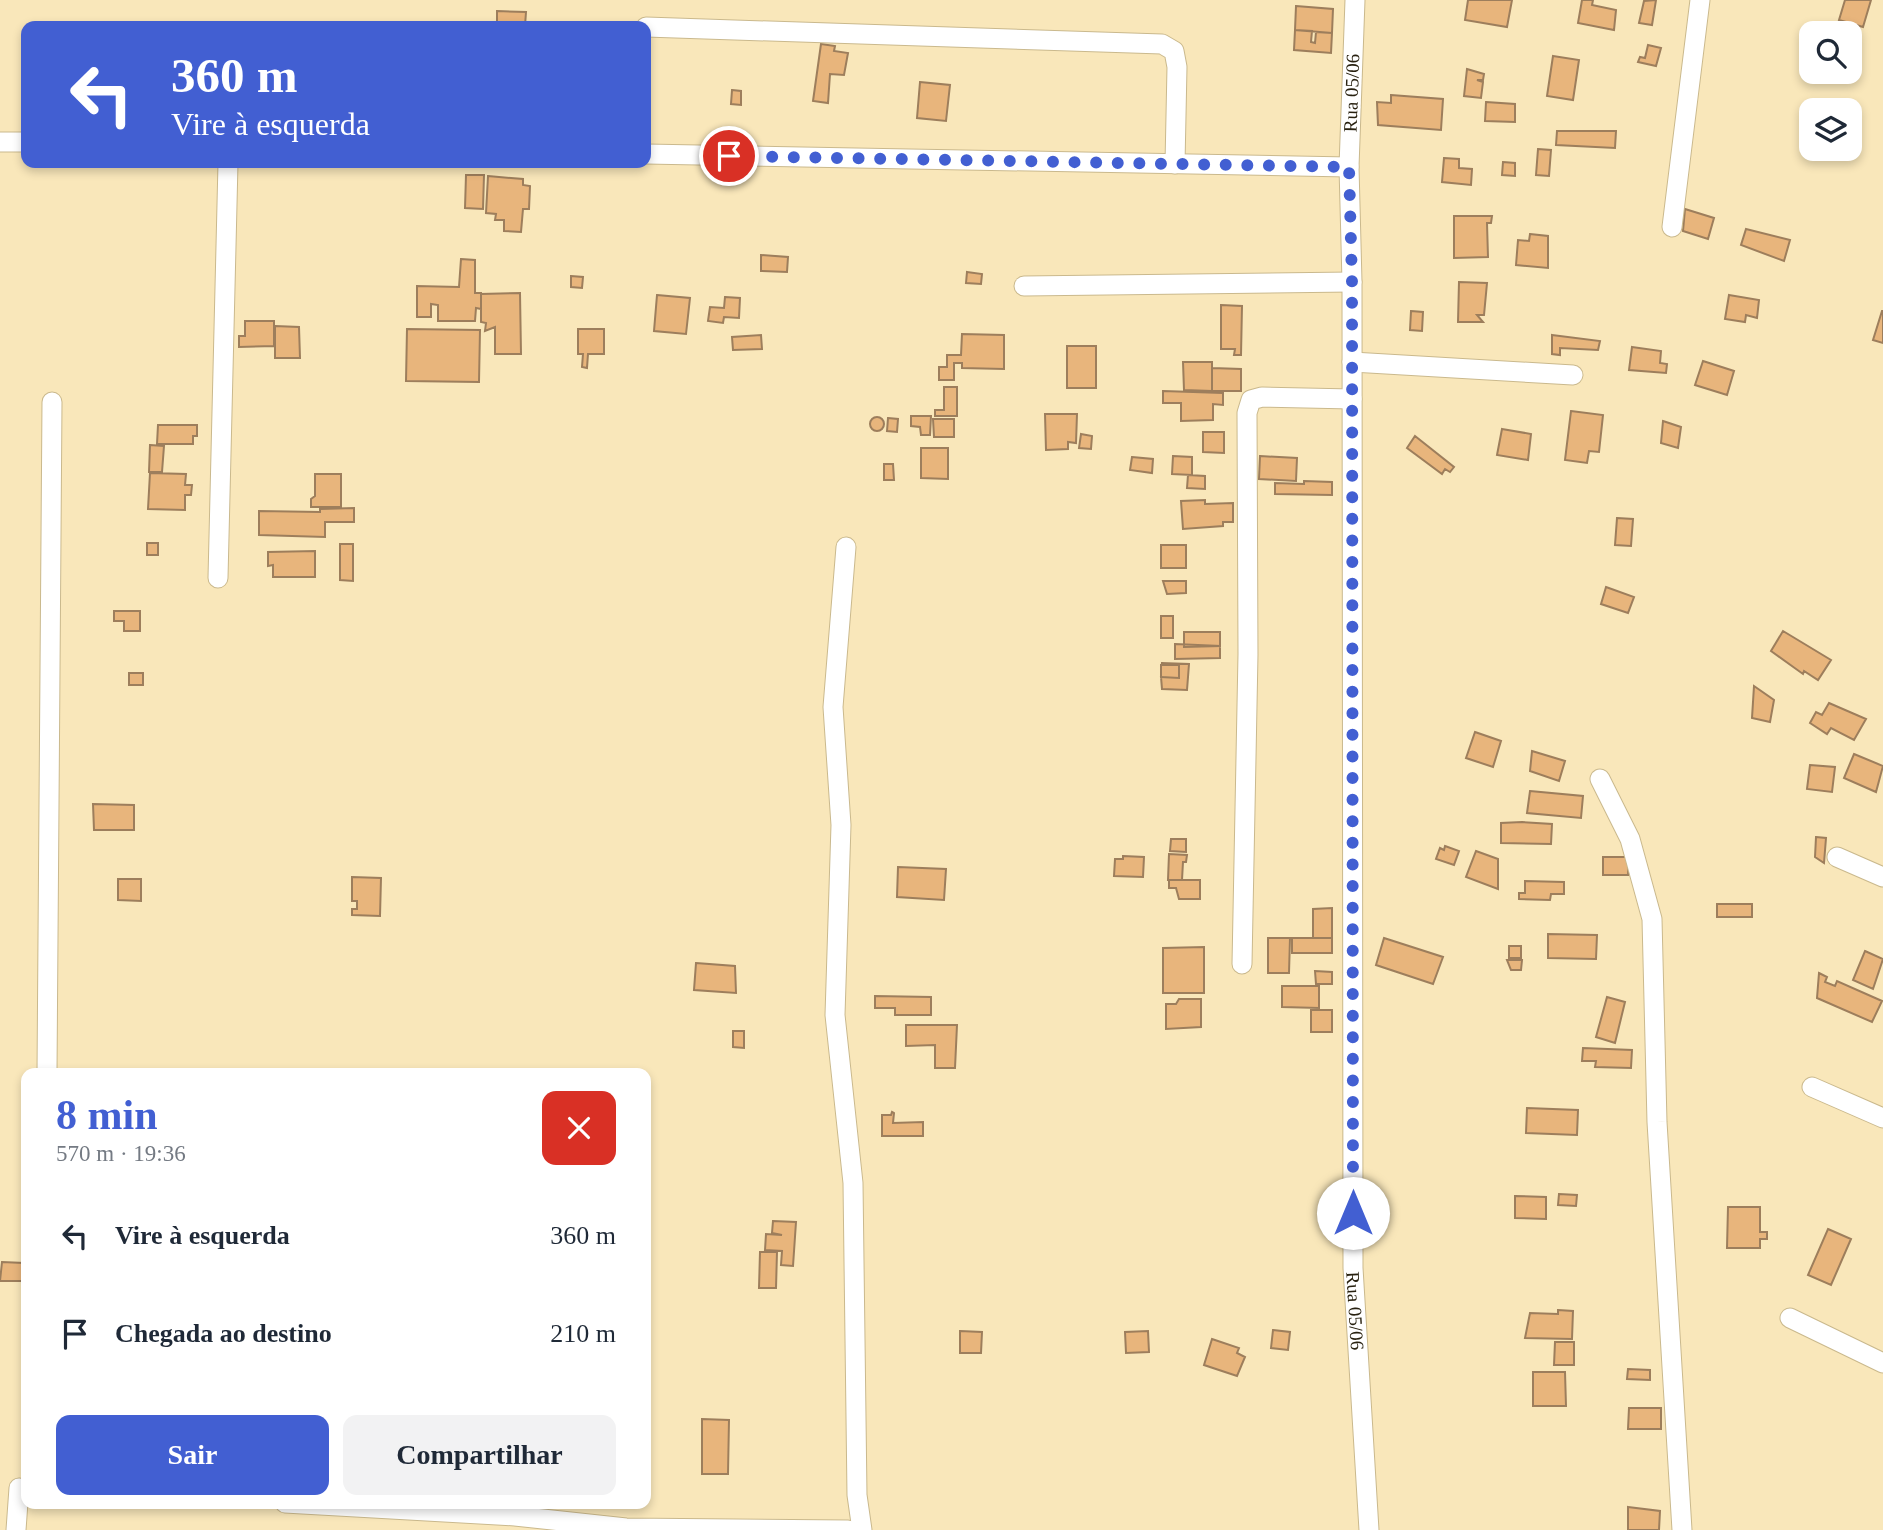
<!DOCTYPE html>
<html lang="pt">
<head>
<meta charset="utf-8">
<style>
  :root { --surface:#fff; --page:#f2f2f3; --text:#1f2937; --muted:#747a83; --accent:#425fd2 }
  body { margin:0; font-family:"Times New Roman",serif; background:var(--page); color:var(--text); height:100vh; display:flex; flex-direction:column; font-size:26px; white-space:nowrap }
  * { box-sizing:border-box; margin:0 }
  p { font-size:23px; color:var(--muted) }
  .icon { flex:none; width:38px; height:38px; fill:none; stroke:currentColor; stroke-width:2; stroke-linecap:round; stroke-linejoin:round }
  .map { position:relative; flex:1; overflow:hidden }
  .sheet { position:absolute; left:21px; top:1068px; width:630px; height:441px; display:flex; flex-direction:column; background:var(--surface); border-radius:14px; box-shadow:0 4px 10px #0003 }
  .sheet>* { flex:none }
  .banner { position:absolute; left:21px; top:21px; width:630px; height:147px; border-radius:14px; box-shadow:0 4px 10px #0003; background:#425fd2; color:#fff; overflow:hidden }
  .tools { position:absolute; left:1799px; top:21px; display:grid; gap:14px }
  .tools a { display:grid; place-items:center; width:63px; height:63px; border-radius:14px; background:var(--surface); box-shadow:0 4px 10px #0003; font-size:35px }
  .pin { position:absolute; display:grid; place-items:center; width:60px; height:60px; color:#fff; margin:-30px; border:4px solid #fff; border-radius:50%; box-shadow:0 2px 7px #0007 }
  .me { position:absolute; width:77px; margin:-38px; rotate:0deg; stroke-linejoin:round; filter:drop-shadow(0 0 5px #0008) }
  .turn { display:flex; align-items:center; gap:24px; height:147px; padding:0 35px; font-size:32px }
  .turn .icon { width:91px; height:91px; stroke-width:2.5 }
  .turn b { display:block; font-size:49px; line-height:60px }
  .round { display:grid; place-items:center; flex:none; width:74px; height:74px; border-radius:14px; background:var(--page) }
  .overview { display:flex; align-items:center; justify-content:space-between; height:119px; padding:0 35px }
  h1 { font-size:42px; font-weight:700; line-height:52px; color:var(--accent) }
  .button { display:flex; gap:14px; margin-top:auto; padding:14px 35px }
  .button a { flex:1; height:80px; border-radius:14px; background:var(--accent); color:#fff; font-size:28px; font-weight:700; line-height:80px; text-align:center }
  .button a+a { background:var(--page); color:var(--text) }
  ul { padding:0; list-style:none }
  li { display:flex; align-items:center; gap:21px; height:98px; padding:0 35px }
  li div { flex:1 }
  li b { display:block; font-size:26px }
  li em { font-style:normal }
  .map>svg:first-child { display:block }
  .building { fill:#e8b57c; stroke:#9d7e5c; stroke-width:2 }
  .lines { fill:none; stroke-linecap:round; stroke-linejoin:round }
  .minor-casing { stroke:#cab98d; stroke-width:21 }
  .minor { stroke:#fff; stroke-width:19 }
  .route { stroke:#425fd2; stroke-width:12; stroke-dasharray:0 21.6 }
  .labels { text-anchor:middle; stroke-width:5; stroke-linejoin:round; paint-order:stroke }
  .street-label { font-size:19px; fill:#282110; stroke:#fff }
</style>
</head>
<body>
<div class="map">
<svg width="1883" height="1530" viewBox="0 0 1883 1530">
  <rect width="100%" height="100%" fill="#f9e7ba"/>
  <!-- building -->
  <path class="building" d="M1468,0H1512L1507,27L1465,20Z
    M1582,0H1593L1592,5L1616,10L1614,30L1578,23Z
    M1656,0L1652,25L1639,23L1644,1Z
    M1845,0H1871L1863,27L1839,20Z
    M1296,6L1333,9L1332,33L1295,30Z
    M497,11L526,12L525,26H497Z
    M1295,30L1312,31L1311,42L1315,43L1316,32L1332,33L1331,53L1294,50Z
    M821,44L835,46L834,51L848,53L844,75L830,74L828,103L813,101Z
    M1648,45L1661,48L1656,66L1638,62L1640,57L1645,58Z
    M1553,56L1579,60L1573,100L1547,96Z
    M1467,69L1484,74L1483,80H1477L1483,82L1481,98L1464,96Z
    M920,82L950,85L946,121L917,118Z
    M732,90L741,91V105L731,104Z
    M1391,95L1443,99L1441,130L1378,125L1377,102L1391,103Z
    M1486,102L1515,104V122L1485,121Z
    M1557,131H1616L1615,148L1556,145Z
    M1538,149L1551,150L1549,176L1536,175Z
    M1444,158L1459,159V168L1472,169L1471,185L1442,182Z
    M1503,162L1515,163V176L1502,175Z
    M466,175H484L483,209L465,208Z
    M488,176L523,179V185L530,186L529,209H523L521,232L504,231V220H495L496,214L486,213Z
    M1685,209L1714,218L1708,239L1683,231Z
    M1454,216H1492L1491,223H1487L1488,257L1454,258Z
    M1746,229L1790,240L1784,261L1741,245Z
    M1530,234L1548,236V268L1516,265L1518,240L1529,241Z
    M761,255L788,257L787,272L761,271Z
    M461,259L475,260V293H481V309L476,308L475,321H438V305L431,304V317H417V286L459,287Z
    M967,272L982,274L981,284L966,283Z
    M571,276L583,277L582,288L571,287Z
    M1459,282L1487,283L1484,315H1477L1483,322H1458Z
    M520,293L521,354H495V327L485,331L486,323L481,322V294Z
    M657,295L690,298L686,334L654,331Z
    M1729,295L1759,300L1757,318L1746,315L1745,322L1725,319Z
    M725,297L740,298L739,318L724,317L723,323L708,321L710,307L724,308Z
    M1221,305L1242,306L1241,355H1234L1235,349H1221Z
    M1411,311L1423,312L1422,331L1410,330Z
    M1882,311H1883V343L1873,340Z
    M245,321H274V346L239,347V336H245Z
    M275,326L299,327L300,358H275Z
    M407,329L480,330L479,382L406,381Z
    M578,329H604V354H588L587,368L582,367L583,354H578Z
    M962,334L1004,335V369L962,368V363H954V380H939V367H947V355H961Z
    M761,335L762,349L733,350L732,337Z
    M1552,335L1600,341L1598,350L1560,348V355L1552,354Z
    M1067,346H1096V388H1067Z
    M1632,347L1661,351L1660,363L1667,364L1666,373L1629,370Z
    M1703,361L1734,371L1727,395L1695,385Z
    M1183,362H1212V391L1184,390Z
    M1212,368L1241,369V391H1212Z
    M944,387H957V416H935V410H944Z
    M1163,391L1223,393V405L1213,404V420L1181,421V403H1163Z
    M1571,411L1603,415L1599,452L1589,451L1587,463L1565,460Z
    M1045,414H1077L1076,443L1068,442V449L1046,450Z
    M911,416H931L930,435H921L920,427L911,426Z
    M870 424a7 7 0 1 1 14 0a7 7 0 1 1-14 0Z
    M888,418L898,419L897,432L887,431Z
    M933,419H954V437H934Z
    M1663,421L1681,427L1678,448L1661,443Z
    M158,425H197V436H193V444H157Z
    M1502,429L1531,434L1528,460L1497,455Z
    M1203,432H1224V453L1203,452Z
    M1081,434L1092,436L1091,449L1079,448Z
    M1415,436L1454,467L1450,472L1445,469L1442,474L1407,448Z
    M150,445L164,446L162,472H149Z
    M921,448H948V479L921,478Z
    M1173,456L1192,457V475L1172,474Z
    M1260,456L1297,458L1296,481L1259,479Z
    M1132,457L1153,459L1152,473L1130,470Z
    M884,464H893L894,480H884Z
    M150,473L186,474L185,485H192L191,495H185V510L148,509Z
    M315,474H341V507H311V499L315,496Z
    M1188,475L1205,476V489L1187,488Z
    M1304,481L1332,482V495L1275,494V483L1304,484Z
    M1205,500V504L1233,503V522H1223V526L1183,529L1181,501Z
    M354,508V522H325V537L259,535V511L320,512V509Z
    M1617,518L1633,519L1631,546L1615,545Z
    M147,543H158V555H147Z
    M340,544H353V581L340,580Z
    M1161,545H1186V568H1161Z
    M315,551V577H273V565L268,566V552Z
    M1163,581H1186V593L1167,594Z
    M1606,587L1634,597L1628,613L1601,604Z
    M114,611H140V631H124V621H114Z
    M1161,616H1173V638H1161Z
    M1783,631L1831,660L1818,680L1804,671L1803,674L1771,651Z
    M1184,632H1220V646L1184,647Z
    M1175,644L1220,646V658L1175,659Z
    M1161,663L1189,664L1187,690L1162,689L1161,677L1179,678V665Z
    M1161,665H1179V678L1161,677Z
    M129,673H143V685H129Z
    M1754,686L1774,700L1770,722L1752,718Z
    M1829,703L1866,719L1854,740L1831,728L1827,734L1810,723L1816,712L1822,715Z
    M1475,732L1501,741L1493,767L1466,758Z
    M1532,751L1565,761L1559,781L1530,771Z
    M1854,754L1883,766L1876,792L1844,778Z
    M1810,765L1835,767L1832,792L1807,789Z
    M1530,791L1583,796L1581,818L1527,813Z
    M93,804L134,805V830H94Z
    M1522,822L1552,824L1551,844L1501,843V823Z
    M1816,837L1826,838L1824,863L1815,857Z
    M1171,839H1186V852L1170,851Z
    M1445,846L1459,851L1454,865L1436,859L1440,848L1444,850Z
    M1476,851L1498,859V889L1466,877Z
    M1169,854L1187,855L1186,862H1183L1182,880H1168Z
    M1123,856L1144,857L1143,877L1114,876L1115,859H1123Z
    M1603,857H1629L1628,875H1603Z
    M898,867L946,869L944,900L897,897Z
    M352,877L381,878L380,916L352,915V909H357V901H352Z
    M118,879H141V901L118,900Z
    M1169,880H1200V899H1179L1176,888H1169Z
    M1525,881L1564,882V894H1551L1550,900L1519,899V893H1525Z
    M1717,904H1752V917H1717Z
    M1332,908V938H1313V909Z
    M1548,934L1597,935L1596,959L1548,958Z
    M1268,938H1290L1289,973H1268Z
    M1292,938H1332V953H1292Z
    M1384,938L1443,957L1433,984L1376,965Z
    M1509,946H1521V958H1509Z
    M1204,947V993H1163V948Z
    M1865,951L1883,959L1873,989L1853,980Z
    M1507,960H1522L1521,970H1511Z
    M696,963L735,966L736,993L694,990Z
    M1315,971L1332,972V984H1316Z
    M1819,973L1827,977L1825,982L1835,986L1837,981L1882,1001L1872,1022L1817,998Z
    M1282,986H1319V1008L1282,1007Z
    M875,996L931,997V1015H895V1008H875Z
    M1607,997L1625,1002L1615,1043L1596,1037Z
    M1179,999H1201V1027L1166,1029V1004H1176Z
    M1311,1010H1332V1032H1311Z
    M906,1025H957L955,1068H935V1045L906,1046Z
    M733,1031H744V1048L733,1047Z
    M1583,1048L1632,1050L1631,1068L1595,1067L1596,1061H1582Z
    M1527,1108L1578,1110L1577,1135L1526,1133Z
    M892,1112L894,1113L893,1123L923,1122V1136H882V1115H891Z
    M1559,1194L1577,1195L1576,1206L1558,1205Z
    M1515,1196L1546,1197V1219L1515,1218Z
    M1728,1207H1760V1232H1767V1239H1760V1248H1727Z
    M773,1221L796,1222L793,1266L781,1265L782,1251L765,1250L766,1234L782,1235L772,1233Z
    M1828,1229L1851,1239L1831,1285L1808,1275Z
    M760,1252H777L776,1288H759Z
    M2,1262L24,1263L23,1281H0Z
    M1558,1310L1573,1311L1572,1339L1525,1338L1530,1313L1558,1314Z
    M1273,1330L1290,1332L1288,1350L1271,1348Z
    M960,1331L982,1332L981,1353H960Z
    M1148,1331L1149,1352L1126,1353L1125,1332Z
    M1212,1339L1239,1348L1237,1353L1245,1357L1237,1376L1204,1365Z
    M1555,1342H1574V1365H1554Z
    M1628,1369L1650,1370V1380L1627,1379Z
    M1533,1372H1565L1566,1406H1533Z
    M1629,1408H1661V1429H1628Z
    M702,1419L729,1420L728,1474H702Z
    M1628,1507L1660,1511L1659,1530H1628Z"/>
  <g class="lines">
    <!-- minor casing -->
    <g class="minor-casing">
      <g id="minor">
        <path id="s1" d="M1355,0L1349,167L1352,282L1353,1268L1369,1530"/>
        <path d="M646,27L1162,44L1174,51L1177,67L1175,164"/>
        <path d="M0,142H26"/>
        <path d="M646,154L1349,167"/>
        <path d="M1672,227L1700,0"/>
        <path d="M1024,286L1352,282"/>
        <path d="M1352,362L1573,375"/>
        <path d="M846,547L833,707L841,825L835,1015L853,1183L857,1495L862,1530"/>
        <path d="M218,578L228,163"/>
        <path d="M1600,779L1630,839L1652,919L1657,1122L1682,1530"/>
        <path d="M1837,857L1883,877"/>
        <path d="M1242,964L1248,654L1247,413L1251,400L1262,397L1352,399"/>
        <path d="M47,1073L52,402"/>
        <path d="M1812,1087L1883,1118"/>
        <path d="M1790,1318L1883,1363"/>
        <path d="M285,1503L515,1516L626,1528L848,1530"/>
        <path d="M16,1530L19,1488"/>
      </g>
    </g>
    <!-- minor -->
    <use href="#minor" class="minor"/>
  </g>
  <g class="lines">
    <!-- route -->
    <path class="route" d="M729,156L1349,167L1352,282L1353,1213"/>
  </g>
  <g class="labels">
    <!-- street labels -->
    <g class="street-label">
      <text transform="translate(1351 93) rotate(-88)" y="7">Rua 05/06</text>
      <text dy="7" stroke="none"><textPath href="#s1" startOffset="1311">Rua 05/06</textPath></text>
    </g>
  </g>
</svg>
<div class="tools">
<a><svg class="icon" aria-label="search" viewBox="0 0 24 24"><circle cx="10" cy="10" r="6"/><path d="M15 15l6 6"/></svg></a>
<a><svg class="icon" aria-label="layers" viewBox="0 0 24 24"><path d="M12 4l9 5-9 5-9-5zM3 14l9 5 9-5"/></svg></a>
</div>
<div class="pin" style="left:729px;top:156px;background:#d93025"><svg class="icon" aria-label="arrive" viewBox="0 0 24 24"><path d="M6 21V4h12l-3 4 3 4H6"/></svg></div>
<svg class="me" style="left:1353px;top:1213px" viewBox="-20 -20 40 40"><circle r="19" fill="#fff"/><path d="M0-13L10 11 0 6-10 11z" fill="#425fd2"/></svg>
<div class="banner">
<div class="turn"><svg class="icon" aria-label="left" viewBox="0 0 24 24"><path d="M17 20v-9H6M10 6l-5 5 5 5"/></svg><div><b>360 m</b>Vire à esquerda</div></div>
</div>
<section class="sheet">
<div class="overview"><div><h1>8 min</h1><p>570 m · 19:36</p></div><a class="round" style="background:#d93025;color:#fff"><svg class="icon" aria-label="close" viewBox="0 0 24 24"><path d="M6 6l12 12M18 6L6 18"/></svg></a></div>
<ul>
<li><svg class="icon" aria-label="left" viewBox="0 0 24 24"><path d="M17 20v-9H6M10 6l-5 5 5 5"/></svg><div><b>Vire à esquerda</b></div><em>360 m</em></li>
<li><svg class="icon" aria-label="arrive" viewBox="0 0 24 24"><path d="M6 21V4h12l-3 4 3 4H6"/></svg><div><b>Chegada ao destino</b></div><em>210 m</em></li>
</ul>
<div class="button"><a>Sair</a><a>Compartilhar</a></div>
</section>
</div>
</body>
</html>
